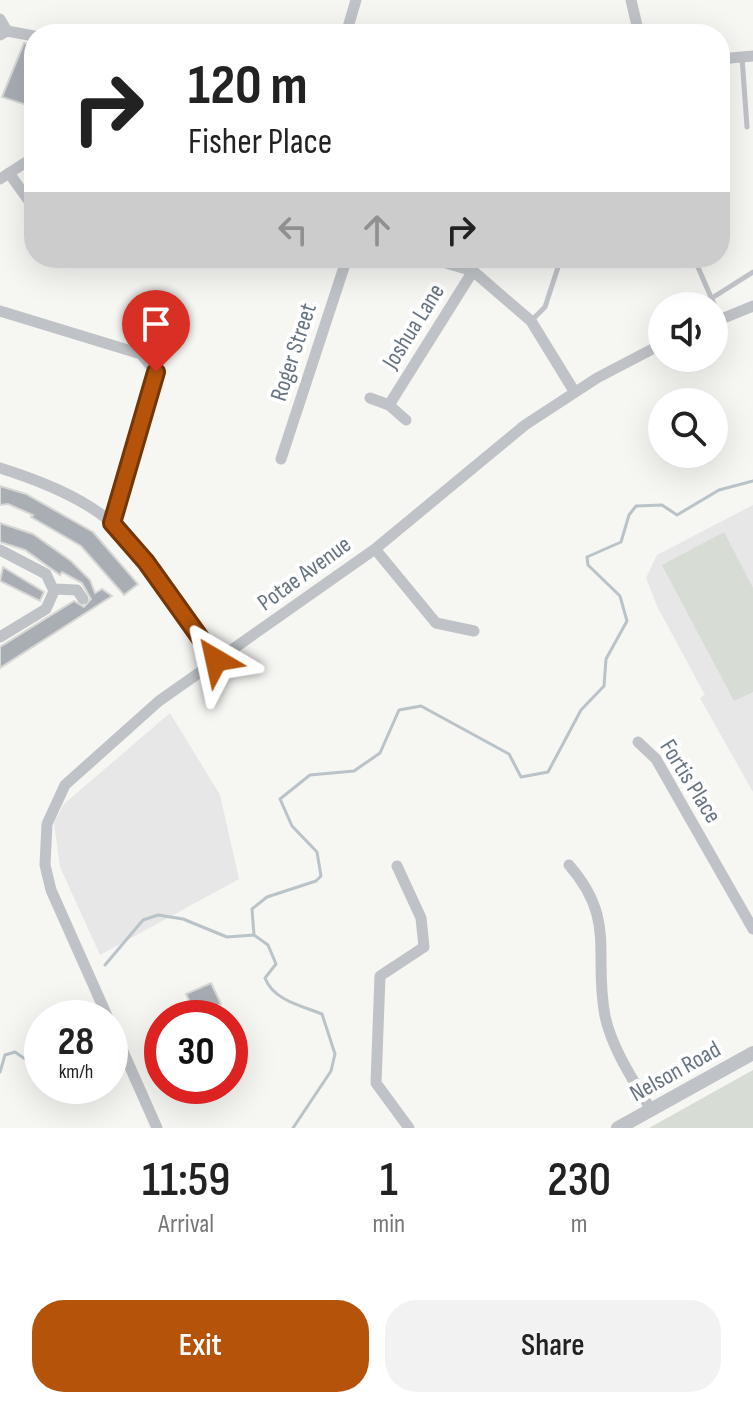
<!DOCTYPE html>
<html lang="en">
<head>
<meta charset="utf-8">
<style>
  :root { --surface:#fff; --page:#f2f2f2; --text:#222; --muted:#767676; --accent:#b45309 }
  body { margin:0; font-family:"Sofia Sans Condensed",sans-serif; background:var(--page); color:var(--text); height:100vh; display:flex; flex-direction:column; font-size:30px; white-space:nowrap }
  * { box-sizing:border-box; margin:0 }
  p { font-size:26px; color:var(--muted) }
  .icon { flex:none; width:44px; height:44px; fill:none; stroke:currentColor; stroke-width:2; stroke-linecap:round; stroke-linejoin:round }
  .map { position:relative; height:1128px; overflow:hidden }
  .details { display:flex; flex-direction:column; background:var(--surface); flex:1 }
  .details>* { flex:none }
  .guide { position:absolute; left:24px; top:24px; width:706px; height:244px; border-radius:32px; box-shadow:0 8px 32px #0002; background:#fff; color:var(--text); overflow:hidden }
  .buttons { position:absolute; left:648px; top:292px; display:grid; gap:16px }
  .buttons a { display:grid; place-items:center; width:80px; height:80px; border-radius:50%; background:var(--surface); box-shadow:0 8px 32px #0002; font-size:40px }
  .speed { position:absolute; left:24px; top:1000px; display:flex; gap:16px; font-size:40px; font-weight:700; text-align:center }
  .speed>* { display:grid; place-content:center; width:104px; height:104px; border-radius:50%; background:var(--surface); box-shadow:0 8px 32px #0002; line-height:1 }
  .speed small { font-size:20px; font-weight:400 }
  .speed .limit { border:12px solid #d22; background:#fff; color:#111 }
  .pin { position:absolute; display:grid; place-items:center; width:68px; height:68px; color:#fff; margin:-82px -34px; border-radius:50% 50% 50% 0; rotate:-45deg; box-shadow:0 0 8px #0007 }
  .pin .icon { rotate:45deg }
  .me { position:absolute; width:88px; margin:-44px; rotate:324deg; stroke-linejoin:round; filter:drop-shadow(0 0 6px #0008) }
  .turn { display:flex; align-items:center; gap:28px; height:168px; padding:0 32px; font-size:36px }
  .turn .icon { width:104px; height:104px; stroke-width:2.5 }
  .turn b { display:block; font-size:56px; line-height:68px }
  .lanes { display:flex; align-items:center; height:76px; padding:0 32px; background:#0003; justify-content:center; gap:40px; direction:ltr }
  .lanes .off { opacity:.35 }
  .eta { display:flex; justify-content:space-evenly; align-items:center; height:136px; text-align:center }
  .eta b { font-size:48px; font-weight:600; line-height:56px }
  .action { display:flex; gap:16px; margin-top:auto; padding:16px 32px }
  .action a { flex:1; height:92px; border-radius:32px; background:var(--accent); color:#fff; font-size:32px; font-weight:600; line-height:92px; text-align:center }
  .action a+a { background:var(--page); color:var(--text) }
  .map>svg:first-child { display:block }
  .built { fill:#e6e7e6 }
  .green { fill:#d7dcd4 }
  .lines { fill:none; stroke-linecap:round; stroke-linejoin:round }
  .stream { stroke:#b9c3c8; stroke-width:3 }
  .building { fill:#a8aeb4; stroke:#d7d7d5; stroke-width:2 }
  .service { stroke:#bfc2c6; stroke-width:5 }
  .minor { stroke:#bfc2c6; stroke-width:11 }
  .tertiary { stroke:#bfc2c6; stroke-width:14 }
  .route-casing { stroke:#753606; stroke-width:20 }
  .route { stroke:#b45309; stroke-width:14 }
  .labels { text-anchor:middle; stroke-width:8; stroke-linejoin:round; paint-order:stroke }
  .street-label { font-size:24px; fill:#677481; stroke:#fff }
</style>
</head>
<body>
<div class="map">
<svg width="753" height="1128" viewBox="0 0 753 1128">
  <rect width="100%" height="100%" fill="#f6f6f3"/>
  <!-- built -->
  <path class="built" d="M753,505V792L700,698L705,695L658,608L646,578L657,555Z
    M170,713L220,795L239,879L100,955L60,867L54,823L64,804Z"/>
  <!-- green -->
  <path class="green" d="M724,532L753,588V692L734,701L662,565Z
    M753,1070V1128H649Z"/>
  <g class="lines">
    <!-- stream -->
    <path class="stream" d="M105,965L143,920L158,915L183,919L227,937L254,935
      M80,1018L82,1016
      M0,1072L5,1055L15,1052L28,1061L42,1055
      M293,1128L331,1071L335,1054L322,1014C302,1006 273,1000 265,978L276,964L268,945L254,935L252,909L267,897L316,881L321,876L317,852L292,826L280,799L310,775L354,771L380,753L399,710L421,706L509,754L521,777L548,772L581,710L604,686L606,659L627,621L620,596L588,565L587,557L621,542L629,515L636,506L662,505L677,515L719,490L753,481"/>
  </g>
  <!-- building -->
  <path class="building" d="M24,43L34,44V117L27,105L2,97Z
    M0,486L26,494L93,532L138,584L124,595L81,546L31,517L33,515L8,504L0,505Z
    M0,523L33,534L71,561L90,580L95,593L102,589L112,596L0,668V647L74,601L84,607L91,599L82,583L62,572L60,575L25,550L0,542Z
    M3,567L44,592L40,601L0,581Z
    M211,983L221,1004L196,1015L186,994Z"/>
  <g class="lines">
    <!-- service -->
    <path class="service" d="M742,57L747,127
      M694,258L720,318
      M712,298L753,272
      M532,320L545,307L561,258"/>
    <!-- minor -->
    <path class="minor" d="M631,0L639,34
      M0,19L7,31
      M346,34L356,0
      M0,35L7,31L34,36
      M720,59L753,56
      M9,173L34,208
      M0,179L34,157
      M190,258H193
      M429,258L473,271L531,321L574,391
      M0,311L141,354L156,372L112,523
      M714,322L753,306
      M370,398L389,405L406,420
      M389,405L473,271
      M281,459L347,258
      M0,468C38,480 80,496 111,522C150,556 186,617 216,660
      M375,549L436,623L474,631
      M0,550L46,574L54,591L46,609L0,637
      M54,589L77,590L83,599
      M638,742L656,759L753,929
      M569,865C617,920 593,953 605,1016C612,1049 634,1081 651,1110
      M397,866L421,918L424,947L380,976L376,1083L409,1128
      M108,1018L51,890L45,865L47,824L65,785L159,701L375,549L525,425L597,378L662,344
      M110,1022L157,1128"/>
    <!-- tertiary -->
    <path class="tertiary" d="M618,1128L753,1053"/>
  </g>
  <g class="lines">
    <!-- route casing -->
    <g class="route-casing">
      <path id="route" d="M156,372L112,523L146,562L216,660"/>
    </g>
    <!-- route -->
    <use href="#route" class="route"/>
  </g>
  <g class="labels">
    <!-- street labels -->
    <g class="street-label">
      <text transform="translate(413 326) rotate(-58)" y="8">Joshua Lane</text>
      <text transform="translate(293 352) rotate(-72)" y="8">Roger Street</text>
      <text transform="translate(304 573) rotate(-36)" y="8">Potae Avenue</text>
      <text transform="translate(691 781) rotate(58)" y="8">Fortis Place</text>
      <text transform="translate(675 1071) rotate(-29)" y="8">Nelson Road</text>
    </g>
  </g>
</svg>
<div class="buttons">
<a><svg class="icon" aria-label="sound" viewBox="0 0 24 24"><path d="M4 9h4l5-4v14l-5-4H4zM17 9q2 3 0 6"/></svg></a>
<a><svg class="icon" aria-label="search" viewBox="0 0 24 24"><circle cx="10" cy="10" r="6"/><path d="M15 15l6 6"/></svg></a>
</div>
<div class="speed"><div>28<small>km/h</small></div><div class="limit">30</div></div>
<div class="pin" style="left:156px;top:372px;background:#d93025"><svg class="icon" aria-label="arrive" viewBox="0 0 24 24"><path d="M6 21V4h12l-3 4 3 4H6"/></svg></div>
<svg class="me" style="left:216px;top:660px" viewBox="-20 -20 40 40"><path d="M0-17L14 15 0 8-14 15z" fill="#b45309" stroke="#fff" stroke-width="4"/></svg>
<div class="guide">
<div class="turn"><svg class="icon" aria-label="right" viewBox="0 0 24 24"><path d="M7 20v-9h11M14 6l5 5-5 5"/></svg><div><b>120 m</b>Fisher Place</div></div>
<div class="lanes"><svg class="icon off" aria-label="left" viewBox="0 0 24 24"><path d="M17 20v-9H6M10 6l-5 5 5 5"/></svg><svg class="icon off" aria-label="ahead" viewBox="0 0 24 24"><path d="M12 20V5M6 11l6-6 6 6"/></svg><svg class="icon" aria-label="right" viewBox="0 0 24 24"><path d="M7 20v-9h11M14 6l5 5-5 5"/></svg></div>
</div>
</div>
<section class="details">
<div class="eta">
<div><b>11:59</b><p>Arrival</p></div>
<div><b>1</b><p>min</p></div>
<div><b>230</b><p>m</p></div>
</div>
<div class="action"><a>Exit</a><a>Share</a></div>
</section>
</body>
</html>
